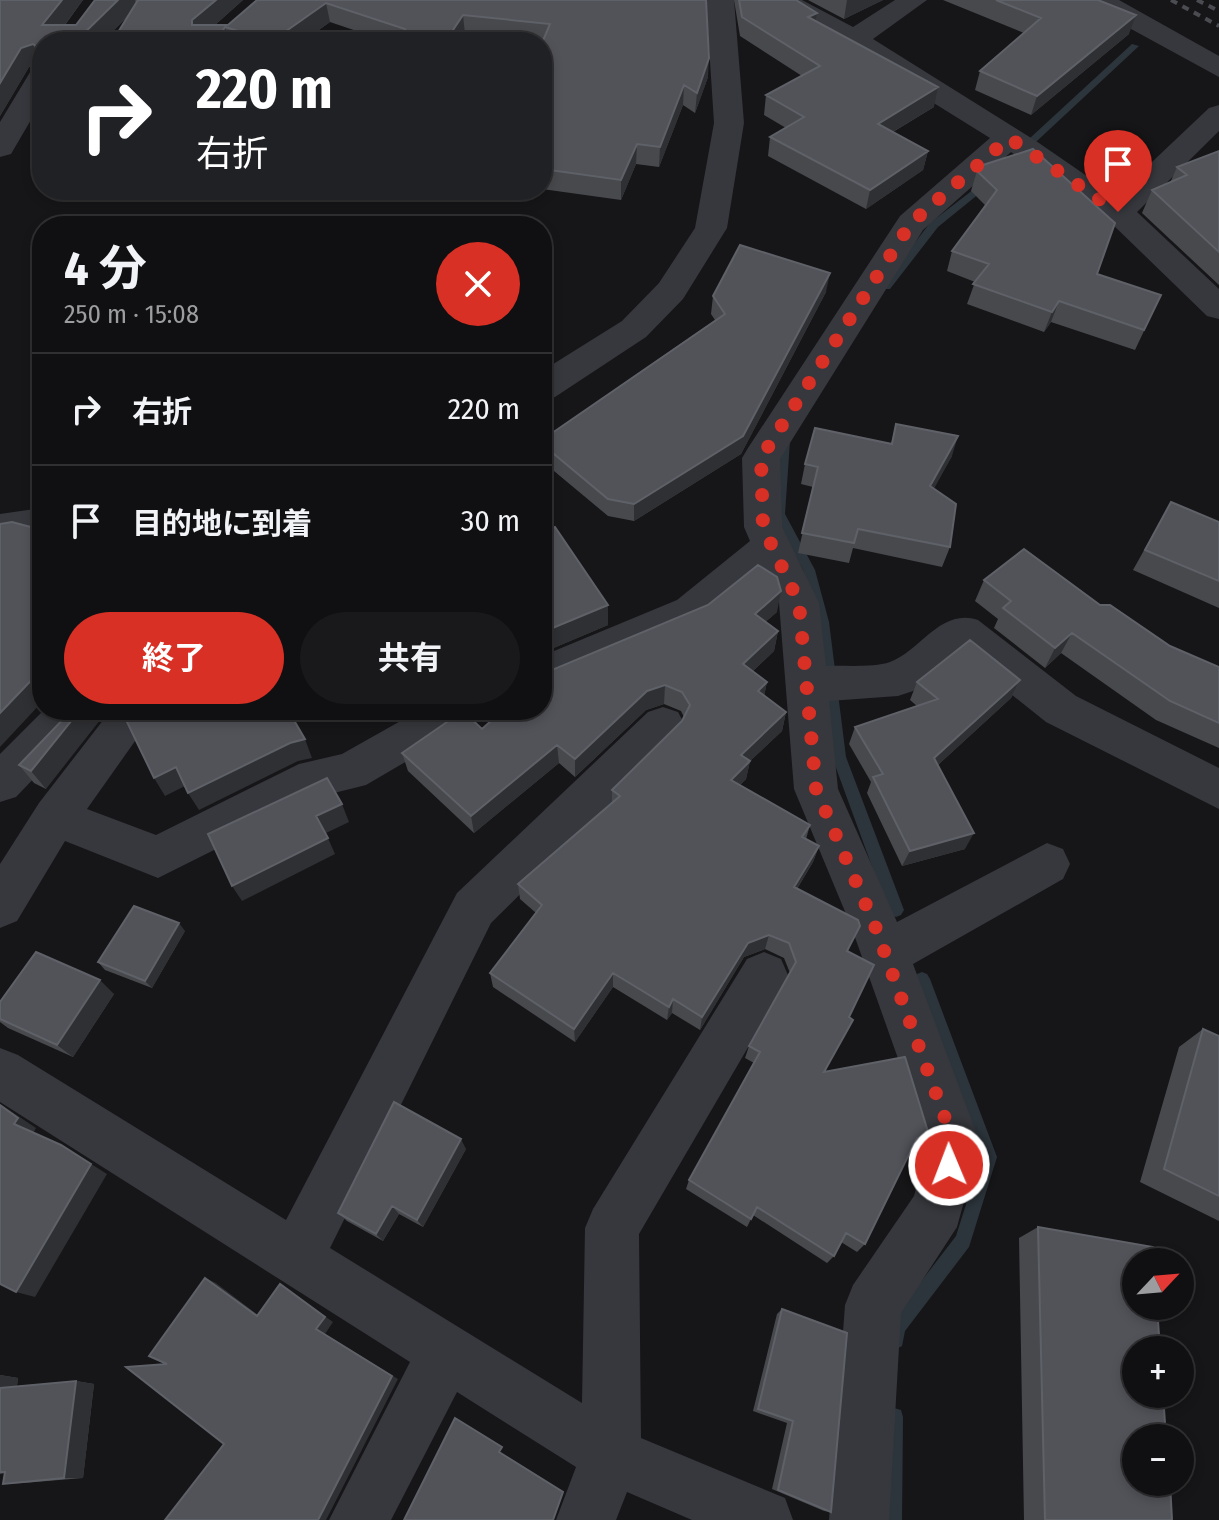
<!DOCTYPE html>
<html lang="ja">
<head>
<meta charset="utf-8">
<style>
  :root { --surface:#101012; --page:#19191b; --text:#f1f3f6; --muted:#9c9d9f; --line:#303032; --accent:#d93025 }
  body { margin:0; font-family:"Fira Sans Condensed","Noto Sans JP",sans-serif; background:var(--page); color:var(--text); height:100vh; display:flex; flex-direction:column; font-size:30px; white-space:nowrap }
  * { box-sizing:border-box; margin:0 }
  p { font-size:26px; color:var(--muted) }
  .icon { flex:none; width:44px; height:44px; fill:none; stroke:currentColor; stroke-width:2; stroke-linecap:round; stroke-linejoin:round }
  .map { position:relative; flex:1; overflow:hidden }
  .panel { position:absolute; left:32px; top:216px; width:520px; height:504px; display:flex; flex-direction:column; background:var(--surface); border-radius:32px; box-shadow:0 4px 12px #0003,0 0 0 2px var(--line) }
  .panel>* { flex:none }
  .banner { position:absolute; left:32px; top:32px; width:520px; height:168px; border-radius:32px; box-shadow:0 4px 12px #0003,0 0 0 2px var(--line); background:#202124; color:#fff; overflow:hidden }
  .needle { width:52px; rotate:64deg }
  .buttons { position:absolute; left:1122px; top:1248px; display:grid; gap:16px }
  .buttons a { display:grid; place-items:center; width:72px; height:72px; border-radius:50%; background:var(--surface); box-shadow:0 4px 12px #0003,0 0 0 2px var(--line); font-size:40px }
  .pin { position:absolute; display:grid; place-items:center; width:68px; height:68px; color:#fff; margin:-82px -34px; border-radius:50% 50% 50% 0; rotate:-45deg; box-shadow:0 0 8px #0007 }
  .pin .icon { rotate:45deg }
  .me { position:absolute; width:88px; margin:-44px; rotate:359deg; stroke-linejoin:round; filter:drop-shadow(0 0 6px #0008) }
  .turn { display:flex; align-items:center; gap:28px; height:168px; padding:0 32px; font-size:36px }
  .turn .icon { width:104px; height:104px; stroke-width:2.5 }
  .turn b { display:block; font-size:56px; line-height:68px }
  .round { display:grid; place-items:center; flex:none; width:84px; height:84px; border-radius:42px; background:var(--page) }
  .headline { display:flex; align-items:center; justify-content:space-between; height:136px; padding:0 32px }
  h1 { font-size:48px; font-weight:700; line-height:60px }
  .cta { display:flex; gap:16px; margin-top:auto; padding:16px 32px }
  .cta a { flex:1; height:92px; border-radius:48px; background:var(--accent); color:#fff; font-size:32px; font-weight:700; line-height:92px; text-align:center }
  .cta a+a { background:var(--page); color:var(--text) }
  ul { padding:0; list-style:none }
  li { display:flex; align-items:center; gap:24px; height:112px; padding:0 32px; border-top:2px solid var(--line) }
  li div { flex:1 }
  li b { display:block; font-size:30px }
  li em { font-style:normal }
  .map>svg:first-child { display:block }
  .lines { fill:none; stroke-linecap:round; stroke-linejoin:round }
  .stream { fill:#2c353c; fill-rule:evenodd }
  .minor { fill:#37383d; fill-rule:evenodd }
  .rail { stroke:#4a4c52; stroke-width:4; stroke-dasharray:7 6; stroke-linecap:butt }
  .wall { fill:#47494d }
  .shaded-wall { fill:#2f3033 }
  .building { fill:#525359; stroke:#5f6168; stroke-width:2 }
  .route { stroke:#d93025; stroke-width:14; stroke-dasharray:0 25.2 }
</style>
</head>
<body>
<div class="map">
<svg width="1219" height="1520" viewBox="0 0 1219 1520">
  <rect width="100%" height="100%" fill="#161618"/>
  <g class="lines">
    <!-- stream -->
    <path class="stream" d="M1132,44L1139,46L1023,154H1017V150Z
      M987,179L991,180V184L938,227L890,289H882V285L930,223Z
      M784,437L790,441L785,514L815,570L829,622L846,757L904,910L901,915L896,917L891,915L888,910L832,757L815,622L803,570L773,514L778,441Z
      M922,972L927,974L930,979L997,1157L969,1247L905,1331L902,1346L896,1349L890,1346L887,1340L890,1322L956,1236L981,1157L914,979L917,974Z
      M894,1408L901,1410L903,1417L902,1520H882L885,1417L887,1410Z"/>
    <!-- minor -->
    <path class="minor" d="M706,0H734L744,123L727,228L683,299L646,337L555,397L542,400V371L622,321L659,283L695,228L714,123Z
      M768,0H802L853,27L895,0H927L873,39L1036,141L1116,196L1209,108L1219,105V131L1137,212L1219,289V319L1207,316L1107,219L1011,152L923,230L780,459L782,527L819,603L826,666C844,665 872,668 890,662C922,650 940,608 978,620L1076,696L1219,768V809L1046,722L962,655L913,691L898,696L829,701L838,789L897,922L1047,843L1063,849L1070,864L1063,879L913,964L980,1143L957,1227L901,1313L889,1520H829L845,1305L853,1285L914,1196L928,1143L851,926L794,789L779,603L765,573L705,622L542,691V656L677,600L750,541L744,527L742,458L748,448L900,216L990,138Z
      M1085,0H1119L1219,56V77L1089,6Z
      M42,66V101L11,154L0,157V122L32,69Z
      M42,508V538L0,544V514Z
      M663,707L678,712L685,725L678,738L491,923L330,1248L582,1403L585,1228L593,1209L747,959L764,952L781,959L788,975L781,991L639,1234L641,1438L785,1498L793,1520H692L627,1492L616,1520H556L576,1467L457,1392L391,1520H329L410,1362L0,1102V1048L18,1055L286,1220L457,893L648,712Z
      M44,710H93L87,723L16,797L0,802V754Z
      M111,710H157L87,809L156,835L299,764L342,754L420,710H478L472,723L366,785L322,796L158,878L65,841L17,921L0,928V864L39,803Z"/>
    <!-- rail -->
    <path class="rail" d="M1171,0L1219,26
      M1197,0L1219,11"/>
  </g>
  <!-- wall -->
  <path class="wall" d="M0,0H83L65,25H76L95,0H243L215,25H228L257,0H706L708,77L695,113L683,105L659,167L636,164L621,200L542,189V42L465,34L460,42H389L330,22L302,42H112L130,14L102,42H42V92L37,79V65L29,67L0,116Z
    M734,0H796L816,21L934,107L893,132L928,151L923,170L866,209L768,156L770,137L786,128L764,115L766,95L802,76L740,36Z
    M808,0H883L844,19Z
    M943,0H1098L1129,34L1031,115L975,90L980,71L1024,33Z
    M1219,151V285L1142,213L1152,190L1170,183L1177,167Z
    M42,154V181L35,165Z
    M977,171L1097,274L1161,295L1135,350L1051,322L1044,332L967,304L975,282L947,271L952,251L986,206L971,191Z
    M106,190H138L136,193Z
    M826,292L741,454L634,521L608,516L542,461V440L715,320L711,314L713,296Z
    M896,424L952,456L933,489L950,547L942,567L853,548L849,563L798,553L813,487L801,484L805,464L891,444Z
    M1171,502L1219,522V608L1133,570Z
    M542,532L608,605V625L544,652L542,648Z
    M984,580L1100,605L1170,646L1219,667V748L1156,720L1061,653L1045,668L994,628L998,619L975,601Z
    M777,612L765,622L778,631L774,651L753,671L767,682L764,696L786,712L782,731L750,761L746,779L740,785L810,825L806,839L819,846L813,862L797,889L860,926L847,951L849,1017L825,1072L929,1135L920,1145L912,1147L865,1244L857,1252L841,1242L834,1256L827,1263L753,1215L747,1227L686,1189L689,1180L754,1063L745,1058L749,1046L790,973L784,958L765,949L744,957L700,1030L672,1013L667,1020L613,987L575,1042L493,987L490,973L536,913L520,899L518,884L612,802V790L682,721L684,717L681,711L664,704L646,710L575,777L559,763L474,833L408,771L402,753L482,729Z
    M1020,680L1011,698L938,765L965,849L902,866L867,793L871,782L849,744L855,727L917,706L910,700L917,682Z
    M72,710L46,789L34,783L19,765Z
    M185,931L152,988L105,970L98,962Z
    M114,994L73,1057L8,1028L0,1022V1002Z
    M1203,1029L1219,1036V1221L1140,1182L1179,1047Z
    M466,1149L423,1227L399,1214L383,1241L347,1221L338,1213Z
    M1038,1227L1172,1520H1024L1019,1238Z
    M782,1309L831,1512L824,1511L772,1489L787,1423L753,1411L777,1314Z
    M0,1375L18,1378L17,1386L76,1381L94,1384L83,1478L24,1483L3,1484L5,1473L0,1474Z"/>
  <!-- shaded-wall -->
  <path class="shaded-wall" d="M62,0H83L52,42L42,25Z
    M118,0H135L137,6L102,42H75Z
    M216,0H243L198,40L192,25V20Z
    M847,0H883L844,19Z
    M326,3L330,22L302,42H272V41Z
    M817,13L814,32L808,17Z
    M463,15L465,34L460,42H445Z
    M1136,15L1129,34L1031,115L1037,96Z
    M225,27L229,42H216Z
    M33,44L41,63L29,67L0,116V83L21,48Z
    M709,58L708,77L695,113L697,93Z
    M42,74V92L37,79Z
    M684,85L683,105L659,167L660,147Z
    M938,87L934,107L874,143L878,124Z
    M637,144L636,164L621,200V180Z
    M928,151L923,170L866,209L870,190Z
    M830,273L826,292L741,454L634,521V504Z
    M1059,301L1051,322L1044,332L1052,312Z
    M958,436L952,456L924,507L930,486Z
    M781,591L777,612L752,634L755,614Z
    M608,605V625L544,652L543,632Z
    M778,631L774,651L740,683L743,664Z
    M1072,633L1061,653L1045,668L1055,648Z
    M42,669V702L0,747V713Z
    M1020,680L1011,698L927,775L934,758Z
    M767,682L763,701L758,691Z
    M665,685L664,704L646,710L575,777V759L647,691Z
    M80,710H108L46,789L31,771Z
    M786,712L782,731L750,761L746,779L728,798L731,780L741,755Z
    M305,739L312,758L298,761L199,810L188,793L290,743Z
    M557,745L559,763L474,833L471,816Z
    M176,767L187,785L165,796L154,778Z
    M342,804L349,822L324,834L316,816Z
    M974,833L965,849L902,866L910,851Z
    M328,838L335,854L242,901L232,886Z
    M819,846L813,862L789,902L794,887Z
    M179,923L185,931L152,988L145,981Z
    M769,935L765,949L744,957L700,1030L702,1017L748,943Z
    M613,973V987L575,1042L574,1029Z
    M100,980L114,994L73,1057L57,1045Z
    M673,999L672,1013L667,1020L669,1007Z
    M0,1104L36,1128L32,1135L14,1124Z
    M461,1139L466,1149L423,1227L417,1220Z
    M61,1145L107,1174L35,1297L16,1292Z
    M392,1206L399,1214L383,1241L376,1234Z
    M205,1278L216,1283L266,1321L257,1316Z
    M280,1284L333,1322L325,1334L398,1379L326,1520H318L316,1329Z
    M0,1375L18,1378L16,1391L0,1389Z
    M76,1381L94,1384L83,1478H64Z"/>
  <!-- building -->
  <path class="building" d="M0,0H62L42,25H76L95,0H118L75,42H42V74L37,79V47L33,44L21,48L0,83Z
    M138,0H216L192,20V25H228L257,0H706L709,58L697,93L684,85L660,147L637,144L621,180L542,169V43L550,24L463,15L445,42H396L405,29L326,3L272,41L225,27L216,42H112Z
    M739,0H796L817,13L808,17L938,87L878,124L928,151L870,190L770,137L804,117L766,95L820,66L742,17Z
    M996,0H1098L1136,15L1037,96L980,71L1041,18Z
    M1033,149L1115,223L1097,274L1161,295L1144,330L1059,301L1052,312L973,284L989,264L952,251L997,190L977,171L983,165Z
    M1219,151V252L1152,190L1187,175L1177,167Z
    M42,154V166L35,165Z
    M740,245L830,273L743,436L634,504L608,499L542,444V440L725,314L713,296Z
    M896,424L958,436L930,486L956,504L950,547L858,529L854,543L802,533L818,467L805,464L815,428L892,444Z
    M1171,502L1219,522V581L1145,550Z
    M12,522L42,530V669L0,713V524Z
    M555,527L608,605L543,632L542,532Z
    M1024,549L1100,605H1110L1170,646L1219,667V723L1170,701L1072,633L1055,648L1003,608L1011,601L984,580Z
    M758,565L777,577L781,591L755,614L778,631L743,664L767,682L758,691L786,712L741,755L750,761L731,780L810,825L802,837L819,846L794,887L858,920L860,926L847,951L874,965L849,1017L853,1020L824,1072L905,1057L929,1135L917,1138L865,1244L846,1233L834,1256L757,1207L751,1219L689,1180L760,1052L749,1046L796,962L789,943L769,935L748,943L702,1017L673,999L669,1007L613,973L574,1029L490,973L542,905L518,884L620,796L612,790L682,721L690,705L682,692L665,685L647,691L575,759L557,745L471,816L402,753L463,711L482,729L503,710H542V677L547,672L708,605Z
    M970,640L1020,680L934,758L974,833L910,851L873,777L883,774L855,727L938,699L917,682Z
    M72,710H80L31,771L19,765Z
    M144,710H288L305,739L290,743L188,793L176,767L154,778L127,722L132,716Z
    M327,778L342,804L316,816L328,838L232,886L208,834Z
    M134,906L179,923L145,981L98,962Z
    M36,952L100,980L57,1045L0,1019V1002Z
    M1203,1029L1219,1036V1196L1164,1169Z
    M394,1102L461,1139L417,1220L392,1206L376,1234L338,1213Z
    M0,1105L18,1118L14,1124L61,1145L91,1164L16,1292L0,1284Z
    M1038,1227L1153,1247L1154,1262H1136V1306H1157L1160,1350H1136V1394H1163L1166,1438H1136V1482H1170L1172,1520H1045Z
    M205,1278L257,1316L280,1284L325,1317L316,1329L392,1376L318,1520H165L224,1444L126,1367L167,1364L149,1356Z
    M782,1309L847,1333L831,1512L778,1490L793,1421L758,1409Z
    M76,1381L64,1478L3,1484L5,1472H0V1388Z
    M455,1418L502,1447L499,1452L563,1492L553,1520H404Z"/>
  <g class="lines">
    <!-- route -->
    <path class="route" d="M949,1165L954,1143L875,926L816,789L799,603L763,527L761,458L911,223L1009,138L1118,212"/>
  </g>
</svg>
<div class="buttons">
<a><svg class="needle" viewBox="-14 -14 28 28"><path d="M0-13l5 13h-10z" fill="#e53935"/><path d="M0 13l5-13h-10z" fill="#9c9d9f"/></svg></a>
<a>+</a>
<a>−</a>
</div>
<div class="pin" style="left:1118px;top:212px;background:#d93025"><svg class="icon" aria-label="arrive" viewBox="0 0 24 24"><path d="M6 21V4h12l-3 4 3 4H6"/></svg></div>
<svg class="me" style="left:949px;top:1165px" viewBox="-20 -20 40 40"><circle r="17" fill="#d93025" stroke="#fff" stroke-width="3"/><path d="M0-11L8 9 0 5-8 9z" fill="#fff"/></svg>
<div class="banner">
<div class="turn"><svg class="icon" aria-label="right" viewBox="0 0 24 24"><path d="M7 20v-9h11M14 6l5 5-5 5"/></svg><div><b>220 m</b>右折</div></div>
</div>
<section class="panel">
<div class="headline"><div><h1>4 分</h1><p>250 m · 15:08</p></div><a class="round" style="background:#d93025;color:#fff"><svg class="icon" aria-label="close" viewBox="0 0 24 24"><path d="M6 6l12 12M18 6L6 18"/></svg></a></div>
<ul>
<li><svg class="icon" aria-label="right" viewBox="0 0 24 24"><path d="M7 20v-9h11M14 6l5 5-5 5"/></svg><div><b>右折</b></div><em>220 m</em></li>
<li><svg class="icon" aria-label="arrive" viewBox="0 0 24 24"><path d="M6 21V4h12l-3 4 3 4H6"/></svg><div><b>目的地に到着</b></div><em>30 m</em></li>
</ul>
<div class="cta"><a>終了</a><a>共有</a></div>
</section>
</div>
</body>
</html>
